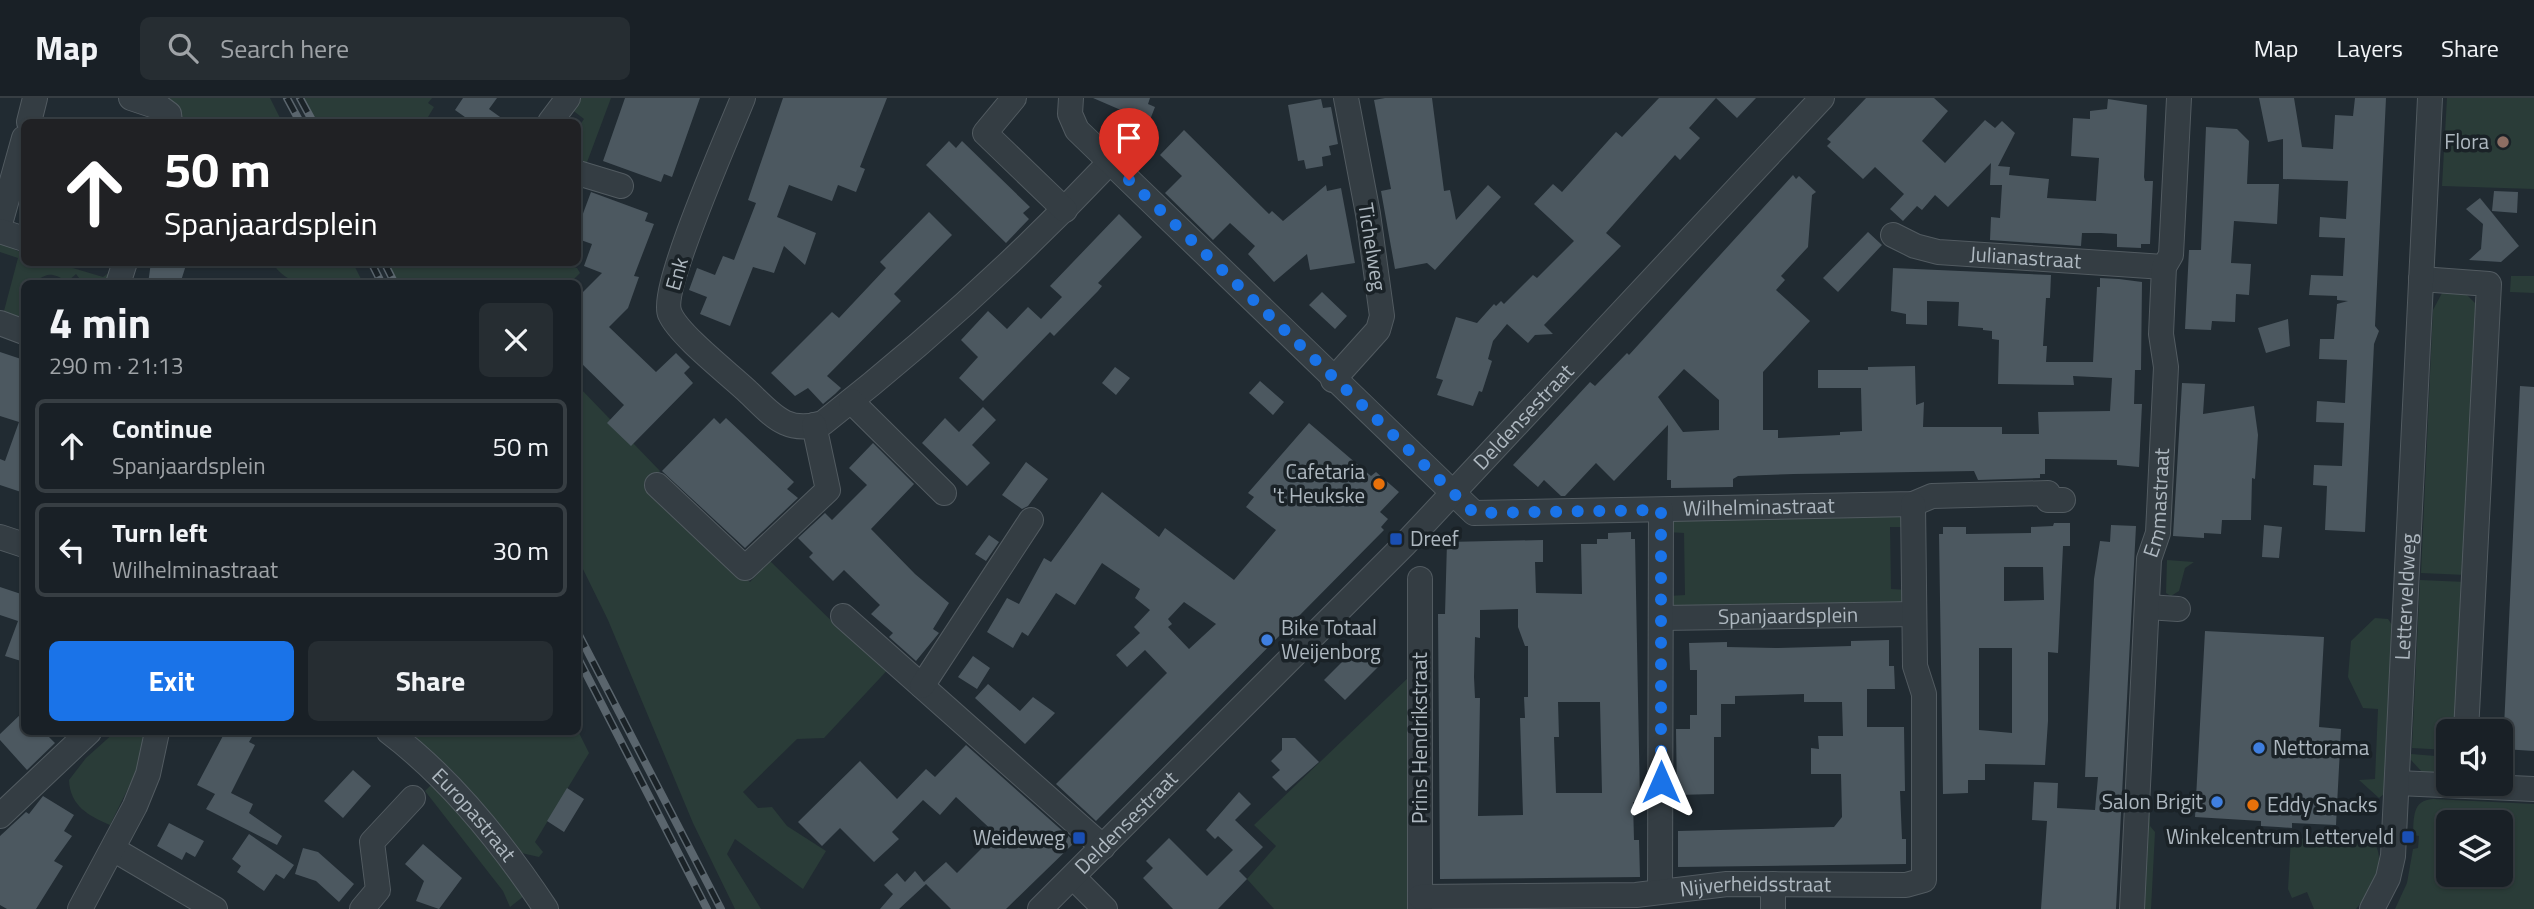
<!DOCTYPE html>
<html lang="en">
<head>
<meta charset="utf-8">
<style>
  :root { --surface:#192026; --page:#262d32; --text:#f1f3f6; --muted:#9fa3a7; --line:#373e43; --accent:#1a73e8 }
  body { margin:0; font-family:"Titillium Web",sans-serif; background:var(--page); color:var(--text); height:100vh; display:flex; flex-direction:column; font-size:26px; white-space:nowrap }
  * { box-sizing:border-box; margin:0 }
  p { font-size:23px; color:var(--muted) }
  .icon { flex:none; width:38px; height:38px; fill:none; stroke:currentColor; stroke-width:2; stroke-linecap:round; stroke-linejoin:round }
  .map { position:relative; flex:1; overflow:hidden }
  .sheet { position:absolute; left:21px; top:182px; width:560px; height:455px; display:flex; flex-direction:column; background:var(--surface); border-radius:10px; box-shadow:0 2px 5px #0004,0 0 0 2px var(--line) }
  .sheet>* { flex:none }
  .top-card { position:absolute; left:21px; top:21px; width:560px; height:147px; border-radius:10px; box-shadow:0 2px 5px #0004,0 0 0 2px var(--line); background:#202124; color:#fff; overflow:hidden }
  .tools { position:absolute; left:2436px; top:621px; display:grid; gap:14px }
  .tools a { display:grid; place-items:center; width:77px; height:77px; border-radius:10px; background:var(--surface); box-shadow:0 2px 5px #0004,0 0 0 2px var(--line); font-size:35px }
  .pin { position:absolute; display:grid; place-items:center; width:60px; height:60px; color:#fff; margin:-72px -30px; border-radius:50% 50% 50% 0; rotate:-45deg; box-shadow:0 0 7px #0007 }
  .pin .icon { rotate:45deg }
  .me { position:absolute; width:77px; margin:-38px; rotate:0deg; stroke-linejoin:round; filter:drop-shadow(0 0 5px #0008) }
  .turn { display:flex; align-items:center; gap:24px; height:147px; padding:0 28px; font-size:32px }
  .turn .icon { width:91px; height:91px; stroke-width:2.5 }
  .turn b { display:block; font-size:49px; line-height:60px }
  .round { display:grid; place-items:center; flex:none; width:74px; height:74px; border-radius:10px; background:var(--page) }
  .head { display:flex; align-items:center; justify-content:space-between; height:119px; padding:0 28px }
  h1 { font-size:42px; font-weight:700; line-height:52px }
  .button { display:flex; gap:14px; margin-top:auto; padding:14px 28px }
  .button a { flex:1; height:80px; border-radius:10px; background:var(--accent); color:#fff; font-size:28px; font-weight:700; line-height:80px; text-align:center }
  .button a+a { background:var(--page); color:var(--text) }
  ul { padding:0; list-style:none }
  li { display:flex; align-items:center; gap:21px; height:94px; margin:0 14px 10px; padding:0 14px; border:4px solid var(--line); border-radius:10px }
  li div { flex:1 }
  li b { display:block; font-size:26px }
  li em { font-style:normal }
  header { display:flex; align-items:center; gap:42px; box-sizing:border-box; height:98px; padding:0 35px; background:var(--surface); border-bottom:2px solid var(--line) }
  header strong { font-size:33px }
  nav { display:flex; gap:38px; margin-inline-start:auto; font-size:24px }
  .search { width:490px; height:63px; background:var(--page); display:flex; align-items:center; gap:18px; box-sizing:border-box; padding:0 24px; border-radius:10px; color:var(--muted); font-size:26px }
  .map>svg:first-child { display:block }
  .green { fill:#2a3c38; fill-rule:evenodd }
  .building { fill:#4c5860; fill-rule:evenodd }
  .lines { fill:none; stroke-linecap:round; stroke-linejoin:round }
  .minor-casing { stroke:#525b61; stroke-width:26 }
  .minor { stroke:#343d43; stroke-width:24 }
  .rail-casing { stroke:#5a656d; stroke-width:8 }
  .rail { stroke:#1a2227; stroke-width:5; stroke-dasharray:16; stroke-linecap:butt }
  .route { stroke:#1a73e8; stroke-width:12; stroke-dasharray:0 21.6 }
  .education-dot { fill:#8d6e63; stroke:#1a2227; stroke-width:2.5 }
  .food-dot { fill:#e8710a; stroke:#1a2227; stroke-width:2.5 }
  .transit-dot { fill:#1a4fb4; stroke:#1a2227; stroke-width:2.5 }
  .shop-dot { fill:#3f7fe0; stroke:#1a2227; stroke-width:2.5 }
  .labels { text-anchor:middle; stroke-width:7; stroke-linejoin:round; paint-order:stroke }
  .poi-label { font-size:21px; fill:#aeb8c0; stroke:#1a2227; text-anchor:end }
  .street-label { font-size:21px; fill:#aeb8c0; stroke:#1a2227 }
</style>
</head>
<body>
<header>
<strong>Map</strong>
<div class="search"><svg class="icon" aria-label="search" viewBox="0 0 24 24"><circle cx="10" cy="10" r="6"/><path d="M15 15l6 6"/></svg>Search here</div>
<nav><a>Map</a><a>Layers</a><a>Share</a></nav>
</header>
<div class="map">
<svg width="2534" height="811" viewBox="0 0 2534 811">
  <rect width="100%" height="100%" fill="#212b32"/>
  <!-- green -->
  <path class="green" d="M158,0H270L282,24H179Z
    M300,0H432L428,5L434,9L425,24H312Z
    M579,0H611L586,67L578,71V30L584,21L571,11Z
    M2447,0H2534V91L2442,88Z
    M0,143L10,144L15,152L24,155V164L56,165L103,179L110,174L111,186L83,185L76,176L67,184C45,168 44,183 24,186V227L0,216V213H4L18,160L0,154Z
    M273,165H353L363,185C334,186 289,195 273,165Z
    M385,165H562L577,170L580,175L570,185H395Z
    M2511,178H2534V195L2510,194Z
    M2442,195L2466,196L2478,208L2466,477L2421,475L2433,212Z
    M578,288L660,373L647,388L750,484L770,463L846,537L894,565L824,640L797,641L743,694L758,710L772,709L787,728L826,753L803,791L735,741L727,756L761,811H735L693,725L608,522L578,461Z
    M1902,417L1906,429H1890L1891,491L1908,492L1904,506L1673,512L1668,498L1685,497L1684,435L1667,434L1671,422Z
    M2167,462L2194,464L2185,470L2179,493L2171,498L2166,495Z
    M2420,482L2466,484L2459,633L2448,634V652L2412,650Z
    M2375,520L2388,521L2392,527L2384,696L2379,700L2359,682L2375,681L2378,611L2363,610L2348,579L2351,543Z
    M1409,579L1414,811H1274L1247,781L1276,748L1254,727Z
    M578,633L589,655L535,744L543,754L539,759L517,754L404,634Z
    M115,634L144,635L141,664L110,727C89,718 70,708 69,682L86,660Z
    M2411,656L2448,659V671L2441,675L2422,674L2411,662Z
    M432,686L483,741L524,798L510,809L503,793L425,693Z
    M2433,701L2534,706V811H2395L2407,785L2413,751L2418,750L2419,738L2413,737C2414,720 2412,702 2433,701ZM2448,724H2501V777H2448Z
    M2143,715H2150V728L2155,734L2151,811H2144L2148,738L2142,730Z
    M2335,737L2371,741C2390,760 2371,794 2356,811H2314L2307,794L2292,800L2288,791L2291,740L2334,742Z"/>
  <!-- building -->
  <path class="building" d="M463,0H497L489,11L507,24H472L455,12Z
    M625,0H700L672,79L664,76L661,84L603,63Z
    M783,0H887L860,69L865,71L856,94L838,87L832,103L789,87L777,119L816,135L805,167L784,148L774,175L753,169L730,228L700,216L707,199L689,192L697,170L715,177L723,158L734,162L756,105L748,102Z
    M1093,0H1150L1148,6L1155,9L1139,50L1119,30L1130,16Z
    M1385,0H1432L1444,93L1450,92L1456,122L1488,87L1501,99L1435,172L1427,165L1395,171L1381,93L1391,91L1374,2Z
    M1659,0H1716L1689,30L1700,40L1680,62L1675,57L1606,135L1621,148L1544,227L1553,236L1535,237L1528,245L1507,226L1493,243L1488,261L1492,263L1482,294L1479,293L1473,308L1437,297L1443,282L1436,280L1456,219L1477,225L1494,206L1496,208L1501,203L1504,206L1533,177L1537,180L1574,143L1534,106L1553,86L1562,94L1616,34L1622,39Z
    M1716,0H1756L1737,20Z
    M1866,0H1934L1948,13L1922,43L1945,65L1985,22L1995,30L2002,23L2015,35L1998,68L2010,69L2009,77L2049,81L2047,100L2096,103L2099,60L2071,58L2073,20L2090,21V13L2107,11L2108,1L2147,7L2144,79L2145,83H2153L2150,146H2141V150L2117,149V136L2101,135H2082L2081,148L1990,142L1991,119L2000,120L2002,87H1990L1991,65L1948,109L1935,97L1922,112L1917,108L1903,123L1890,111L1904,96L1875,69L1863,81L1827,48L1831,44L1827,41Z
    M2259,0H2294L2302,49L2333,51L2335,17L2353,18L2355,0H2386L2375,228L2379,233L2374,246L2365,434L2325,432L2327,388L2313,387L2314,367L2342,368L2344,325L2316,324L2317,303L2345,305L2347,262L2319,261L2320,241H2334L2337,206L2348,203L2337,202V198L2309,197L2311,177L2343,178L2345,140L2319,139L2320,119L2346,121L2348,83L2283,81V41L2268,44Z
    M1321,1L1323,10L1331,9L1338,46L1329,48L1331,57L1322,59L1323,68L1306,71L1304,62L1298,63L1288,7Z
    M2206,29L2237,31L2249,43L2247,86H2279L2277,126L2234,123L2231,165L2251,166L2249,197L2236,196L2235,224L2212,223L2211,232L2185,231L2189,152H2201Z
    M1184,32L1269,116L1272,113L1283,123L1326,87L1327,93L1341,90L1355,165L1310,172L1307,156L1274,184L1248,156L1255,148L1230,125L1213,142L1165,95L1182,78L1160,57Z
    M949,43L956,50L962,43L1030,109L1023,115L1029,121L1006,145L926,67Z
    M1793,77L1796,81L1799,78L1816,94L1812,97L1808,149L1781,178L1785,182L1776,192L1810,223L1763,274V332H1778V340L1840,337V334L1862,333L1861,290H1818V272H1868V269L1915,268L1916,307L1924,304L1923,329H2002V336H2039L2038,314L2110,313L2112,280L2073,278L2074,287L1998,286L1999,242L1992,241V233L1983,232V230L1958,228L1959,204L1927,203V227L1906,226V216L1891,213L1893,170L2051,177L2050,200H2046L2043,248H2047L2046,264H2093L2097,189H2100V180L2119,181L2142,184L2141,272H2135L2134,306H2142L2139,369L2117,367V362L2045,361V376H2040V380L1978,382L1974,373L1794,376L1738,378L1733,381V389L1671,390V382H1667L1668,327L1614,383L1596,365L1565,398H1561L1544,382L1538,389L1513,367L1590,284L1595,288L1627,255L1629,257ZM1684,271L1719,302V332L1683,334L1658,299Z
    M2494,93L2518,94L2517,115L2492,113Z
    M591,94L648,115L645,123L654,126L634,178L639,179L628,210L609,229L656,274L676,255L690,269L684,275L693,285L631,348L607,325L624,307L578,262V199L602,175L584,168L592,146L578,141V129Z
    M2480,100L2519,148L2501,164L2469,162L2481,151L2483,126L2466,111Z
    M929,114L952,137L894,196L901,203L827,278L841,290L835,296L823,306L808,290L795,298L771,275L832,214L839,220L886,170L880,164Z
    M1119,116L1142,139L1098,185L1102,188L1098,193L1054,238L1050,234L983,303L959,280L978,259L961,242L988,213L1007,231L1028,209L1041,221L1062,199L1050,188Z
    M1868,134L1882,147L1838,194L1823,180Z
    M151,164H187L180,186H148Z
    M1322,194L1347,218L1335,231L1309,207Z
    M2288,221L2290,248L2266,255L2258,230Z
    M0,254L24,262V395L0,387V361L5,363L19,324L0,318Z
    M1115,269L1130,280L1116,297L1102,285Z
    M1260,283L1284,304L1273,317L1249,295Z
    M2182,285L2205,286L2203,316L2254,308L2258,337L2255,381L2252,380L2251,422H2222L2221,436L2204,435V440L2173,438Z
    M2520,288L2534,289V653L2503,651Z
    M983,309L996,322L972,347L990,365L967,388L922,345L945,320L959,334Z
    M714,320L720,326L726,320L774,365L794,384L787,391L798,400L745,450L662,373Z
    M1309,325L1371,378L1376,374L1399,394L1380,414L1388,421L1381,429L1384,432L1096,723L1056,686L1167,575L1145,552L1127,569L1116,557L1140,535L1134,529L1150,512L1135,500L1140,491L1102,465L1075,507L1056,495L1028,538L1022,534L1013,550L987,534L1007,500L1019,506L1044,460L1051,464L1102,394L1159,439L1165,430L1234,482L1276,432L1246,409L1254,399L1248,395ZM1184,504L1216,526L1189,551L1168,529L1172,526L1168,521Z
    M873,345L914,386L871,431L915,476L949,505L933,531L939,535L916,563L889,539L893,535L871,516L880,507L844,472L833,483L809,459L813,455L798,440L825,415L832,422L867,387L849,370Z
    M1026,364L1048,381L1028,408L1022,411L1002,397Z
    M2054,425H2070V448H2063L2058,555L2048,554V623L2045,667L1985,666V682H1968V695L1943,696L1939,436H1943V429H1966V436L2031,435V429L2053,428ZM2004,469H2043L2044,502L2004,503ZM1979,550H2012V635L1979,632Z
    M2111,427L2136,428L2116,811H2041L2047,723L2032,722L2034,684L2058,685L2057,710L2095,712L2098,679H2085L2094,481L2100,443L2110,444Z
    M2264,427L2282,429L2279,460L2262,459Z
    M1631,434V441H1635L1640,704H1633L1634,742H1639L1640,779L1440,781L1438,516H1445L1447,444L1543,442V464H1535L1536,495L1582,496L1581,446H1597V441H1608V435ZM1518,511V529L1525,548H1528V599H1524L1525,620H1520L1523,717L1478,718L1480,600H1475L1474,579L1475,539L1480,540V512ZM1558,604H1600L1602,695H1556L1554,639H1559Z
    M989,437L999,444L986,463L975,456Z
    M0,489L24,497V553L21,563L5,558L18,523L0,517Z
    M2205,533L2324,539L2319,629L2341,631L2336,727L2292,725V730L2278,729L2261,728V723L2195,719Z
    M1889,542V568H1894L1895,591H1867V629H1904L1905,693H1900L1902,741H1906V766L1678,769V733L1834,729L1842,719L1841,676H1811V650L1819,651L1818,638H1843L1842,604H1804V596L1735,598V606H1721V639H1714V696L1677,697L1676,631H1690V617H1697V572H1690L1689,545L1727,544V549L1776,550L1851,548V543Z
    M1359,547L1380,567L1345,602L1324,582Z
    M973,558L990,570L977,591L958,579Z
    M988,586L1020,613L1033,599L1055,615L1025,646L975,600Z
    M24,613V634H44L55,645L27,672L0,642V636Z
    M225,634H255L249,644L255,647L231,695L253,706L249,715L282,738L277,747L206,711L215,696L197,687Z
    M1282,640H1295L1319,664L1286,693L1272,679L1280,672L1271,663L1282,652Z
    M966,647L1075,744L1006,811H951L926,786L899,811H880L893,796L884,787L897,775L905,784L915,773L924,784L946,764L957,775L996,736L956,699L940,717L923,702L892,734L899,741L874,764L840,730L822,748L798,724L860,663L897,701L926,671L935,679Z
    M353,672L371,688L343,720L324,703Z
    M567,690L584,701L564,734L547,723Z
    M1239,694L1251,706L1235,722L1263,749L1239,773L1247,781L1218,811H1173L1143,780L1153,770L1146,763L1169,740L1207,778L1233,752L1218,738L1215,741L1206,732Z
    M43,698L74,717L64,733L72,738L54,763L63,768L36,811H7L0,807V738L26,714L29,716Z
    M169,725L204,743L195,759L186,754L182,762L157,748Z
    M249,736L294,767L284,781L276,776L264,793L237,774L241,768L232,761Z
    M423,746L462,780L439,811L416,803L424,783L405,766Z
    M303,750L318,754L354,786L339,804L316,783L295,776Z"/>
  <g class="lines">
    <!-- minor casing -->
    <g class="minor-casing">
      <g id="minor">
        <path d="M131,0L161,10L169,16L170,24"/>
        <path d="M743,0C730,33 659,192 670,216C679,237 728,275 746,292C772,316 785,337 823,325C925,245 1021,158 1110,64"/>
        <path d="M1014,0L985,35L1065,112"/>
        <path id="s1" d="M1071,0L1070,16L1077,32L1474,415L1913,406L1932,398L2048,395V402H2063"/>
        <path d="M29,24L35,0"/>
        <path d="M550,24L568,0"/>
        <path d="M578,75L621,88"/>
        <path d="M0,126L24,40"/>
        <path d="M0,133L24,141"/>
        <path id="s2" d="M1893,137L1915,148L1938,154L2164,169"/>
        <path d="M2421,181L2489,186L2466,634"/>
        <path d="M118,186L125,164"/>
        <path d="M0,225L24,234"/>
        <path d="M1333,282L1378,232L1382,218L1368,116L1346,0"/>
        <path d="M851,303L944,395"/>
        <path d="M657,387L745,470L828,392L814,327"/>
        <path d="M0,439L24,447"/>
        <path d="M1420,481V811"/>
        <path d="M2147,509L2178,511"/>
        <path d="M843,518L1103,749"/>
        <path id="s3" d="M1662,520L1914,516"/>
        <path d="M922,588L1031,422"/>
        <path id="s4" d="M389,634C451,681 503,746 546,811"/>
        <path d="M2397,685L2534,691"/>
        <path d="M0,718L89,634"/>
        <path d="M113,751L215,811"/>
        <path d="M1073,779L1105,811"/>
        <path d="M1660,792L1661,412"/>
        <path id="s5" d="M1420,799L1636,797L1727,786L1906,787L1924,782V596L1915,568L1913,406"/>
        <path d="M80,811L135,708L148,676L157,634"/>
        <path d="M362,811L378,792L372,744L413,700"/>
        <path id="s6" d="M1040,811L1404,447L1822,0"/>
        <path d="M1773,811V786"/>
        <path id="s7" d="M2132,811L2149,461L2158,435L2166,269L2161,236L2164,169L2171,157L2179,0"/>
        <path id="s8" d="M2372,811L2388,780L2393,758L2430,0"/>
      </g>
    </g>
    <!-- minor -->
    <use href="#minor" class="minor"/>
    <!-- rail casing -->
    <g class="rail-casing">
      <path id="rail" d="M287,0L300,24
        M300,0L313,24
        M371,164L382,186
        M384,164L395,186
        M578,535L721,811
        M578,560L707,811"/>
    </g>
    <!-- rail -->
    <use href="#rail" class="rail"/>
  </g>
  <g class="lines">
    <!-- route -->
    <path class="route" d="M1129,82L1474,415L1661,412V684"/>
  </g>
  <!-- markers -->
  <circle class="education-dot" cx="2503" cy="44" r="7"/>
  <g class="food-dot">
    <circle cx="1379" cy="386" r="7"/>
    <circle cx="2253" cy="707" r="7"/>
  </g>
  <g class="transit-dot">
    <rect x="1389" y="434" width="14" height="14" rx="3.5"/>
    <rect x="2401" y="732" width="14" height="14" rx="3.5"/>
    <rect x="1072" y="733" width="14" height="14" rx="3.5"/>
  </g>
  <g class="shop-dot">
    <circle cx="1267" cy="542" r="7"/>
    <circle cx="2259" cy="650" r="7"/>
    <circle cx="2217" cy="704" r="7"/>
  </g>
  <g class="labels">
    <!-- poi labels -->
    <g class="poi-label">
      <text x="2489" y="51">Flora</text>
      <text x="1365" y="381">Cafetaria<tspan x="1365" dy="24">'t Heukske</tspan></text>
      <text x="1410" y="448" text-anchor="start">Dreef</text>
      <text x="1281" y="537" text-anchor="start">Bike Totaal<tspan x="1281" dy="24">Weijenborg</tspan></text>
      <text x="2273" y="657" text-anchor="start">Nettorama</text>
      <text x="2203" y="711">Salon Brigit</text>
      <text x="2267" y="714" text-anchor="start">Eddy Snacks</text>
      <text x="2394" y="746">Winkelcentrum Letterveld</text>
      <text x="1065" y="747">Weideweg</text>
    </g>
    <!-- street labels -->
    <g class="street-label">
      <text transform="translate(1372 149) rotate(81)" y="7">Tichelweg</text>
      <text dy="7" stroke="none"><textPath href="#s2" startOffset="136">Julianastraat</textPath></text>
      <text transform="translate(677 176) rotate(-74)" y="7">Enk</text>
      <text dy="7" stroke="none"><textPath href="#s6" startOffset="690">Deldensestraat</textPath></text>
      <text dy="7" stroke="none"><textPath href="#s7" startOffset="408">Emmastraat</textPath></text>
      <text dy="7" stroke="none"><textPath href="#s1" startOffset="870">Wilhelminastraat</textPath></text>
      <text dy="7" stroke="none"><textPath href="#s8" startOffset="317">Letterveldweg</textPath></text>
      <text dy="7" stroke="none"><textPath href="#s3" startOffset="126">Spanjaardsplein</textPath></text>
      <text transform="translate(1420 640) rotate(-90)" y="7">Prins Hendrikstraat</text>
      <text dy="7" stroke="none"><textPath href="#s4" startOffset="119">Europastraat</textPath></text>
      <text dy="7" stroke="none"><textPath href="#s6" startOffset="122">Deldensestraat</textPath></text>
      <text dy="7" stroke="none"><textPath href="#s5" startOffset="336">Nijverheidsstraat</textPath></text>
    </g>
  </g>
</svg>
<div class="tools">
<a><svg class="icon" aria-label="sound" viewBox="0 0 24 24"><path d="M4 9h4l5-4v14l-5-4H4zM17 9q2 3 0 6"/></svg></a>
<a><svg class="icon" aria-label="layers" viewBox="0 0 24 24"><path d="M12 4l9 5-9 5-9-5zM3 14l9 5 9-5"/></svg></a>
</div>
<div class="pin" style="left:1129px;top:82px;background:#d93025"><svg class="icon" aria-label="arrive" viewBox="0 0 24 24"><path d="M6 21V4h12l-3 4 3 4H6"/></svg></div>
<svg class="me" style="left:1661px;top:684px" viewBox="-20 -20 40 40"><path d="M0-17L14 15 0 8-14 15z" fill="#1a73e8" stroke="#fff" stroke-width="4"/></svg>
<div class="top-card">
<div class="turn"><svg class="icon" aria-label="ahead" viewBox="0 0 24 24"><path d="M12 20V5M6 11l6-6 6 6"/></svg><div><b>50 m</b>Spanjaardsplein</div></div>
</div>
<section class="sheet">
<div class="head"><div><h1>4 min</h1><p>290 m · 21:13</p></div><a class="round"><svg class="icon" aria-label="close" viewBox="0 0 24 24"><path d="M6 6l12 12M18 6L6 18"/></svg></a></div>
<ul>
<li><svg class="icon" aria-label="ahead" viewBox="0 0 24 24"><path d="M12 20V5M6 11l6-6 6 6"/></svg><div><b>Continue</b><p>Spanjaardsplein</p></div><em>50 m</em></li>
<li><svg class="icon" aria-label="left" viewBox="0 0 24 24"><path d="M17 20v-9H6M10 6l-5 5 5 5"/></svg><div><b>Turn left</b><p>Wilhelminastraat</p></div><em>30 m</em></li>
</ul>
<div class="button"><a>Exit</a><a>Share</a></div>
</section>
</div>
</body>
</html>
